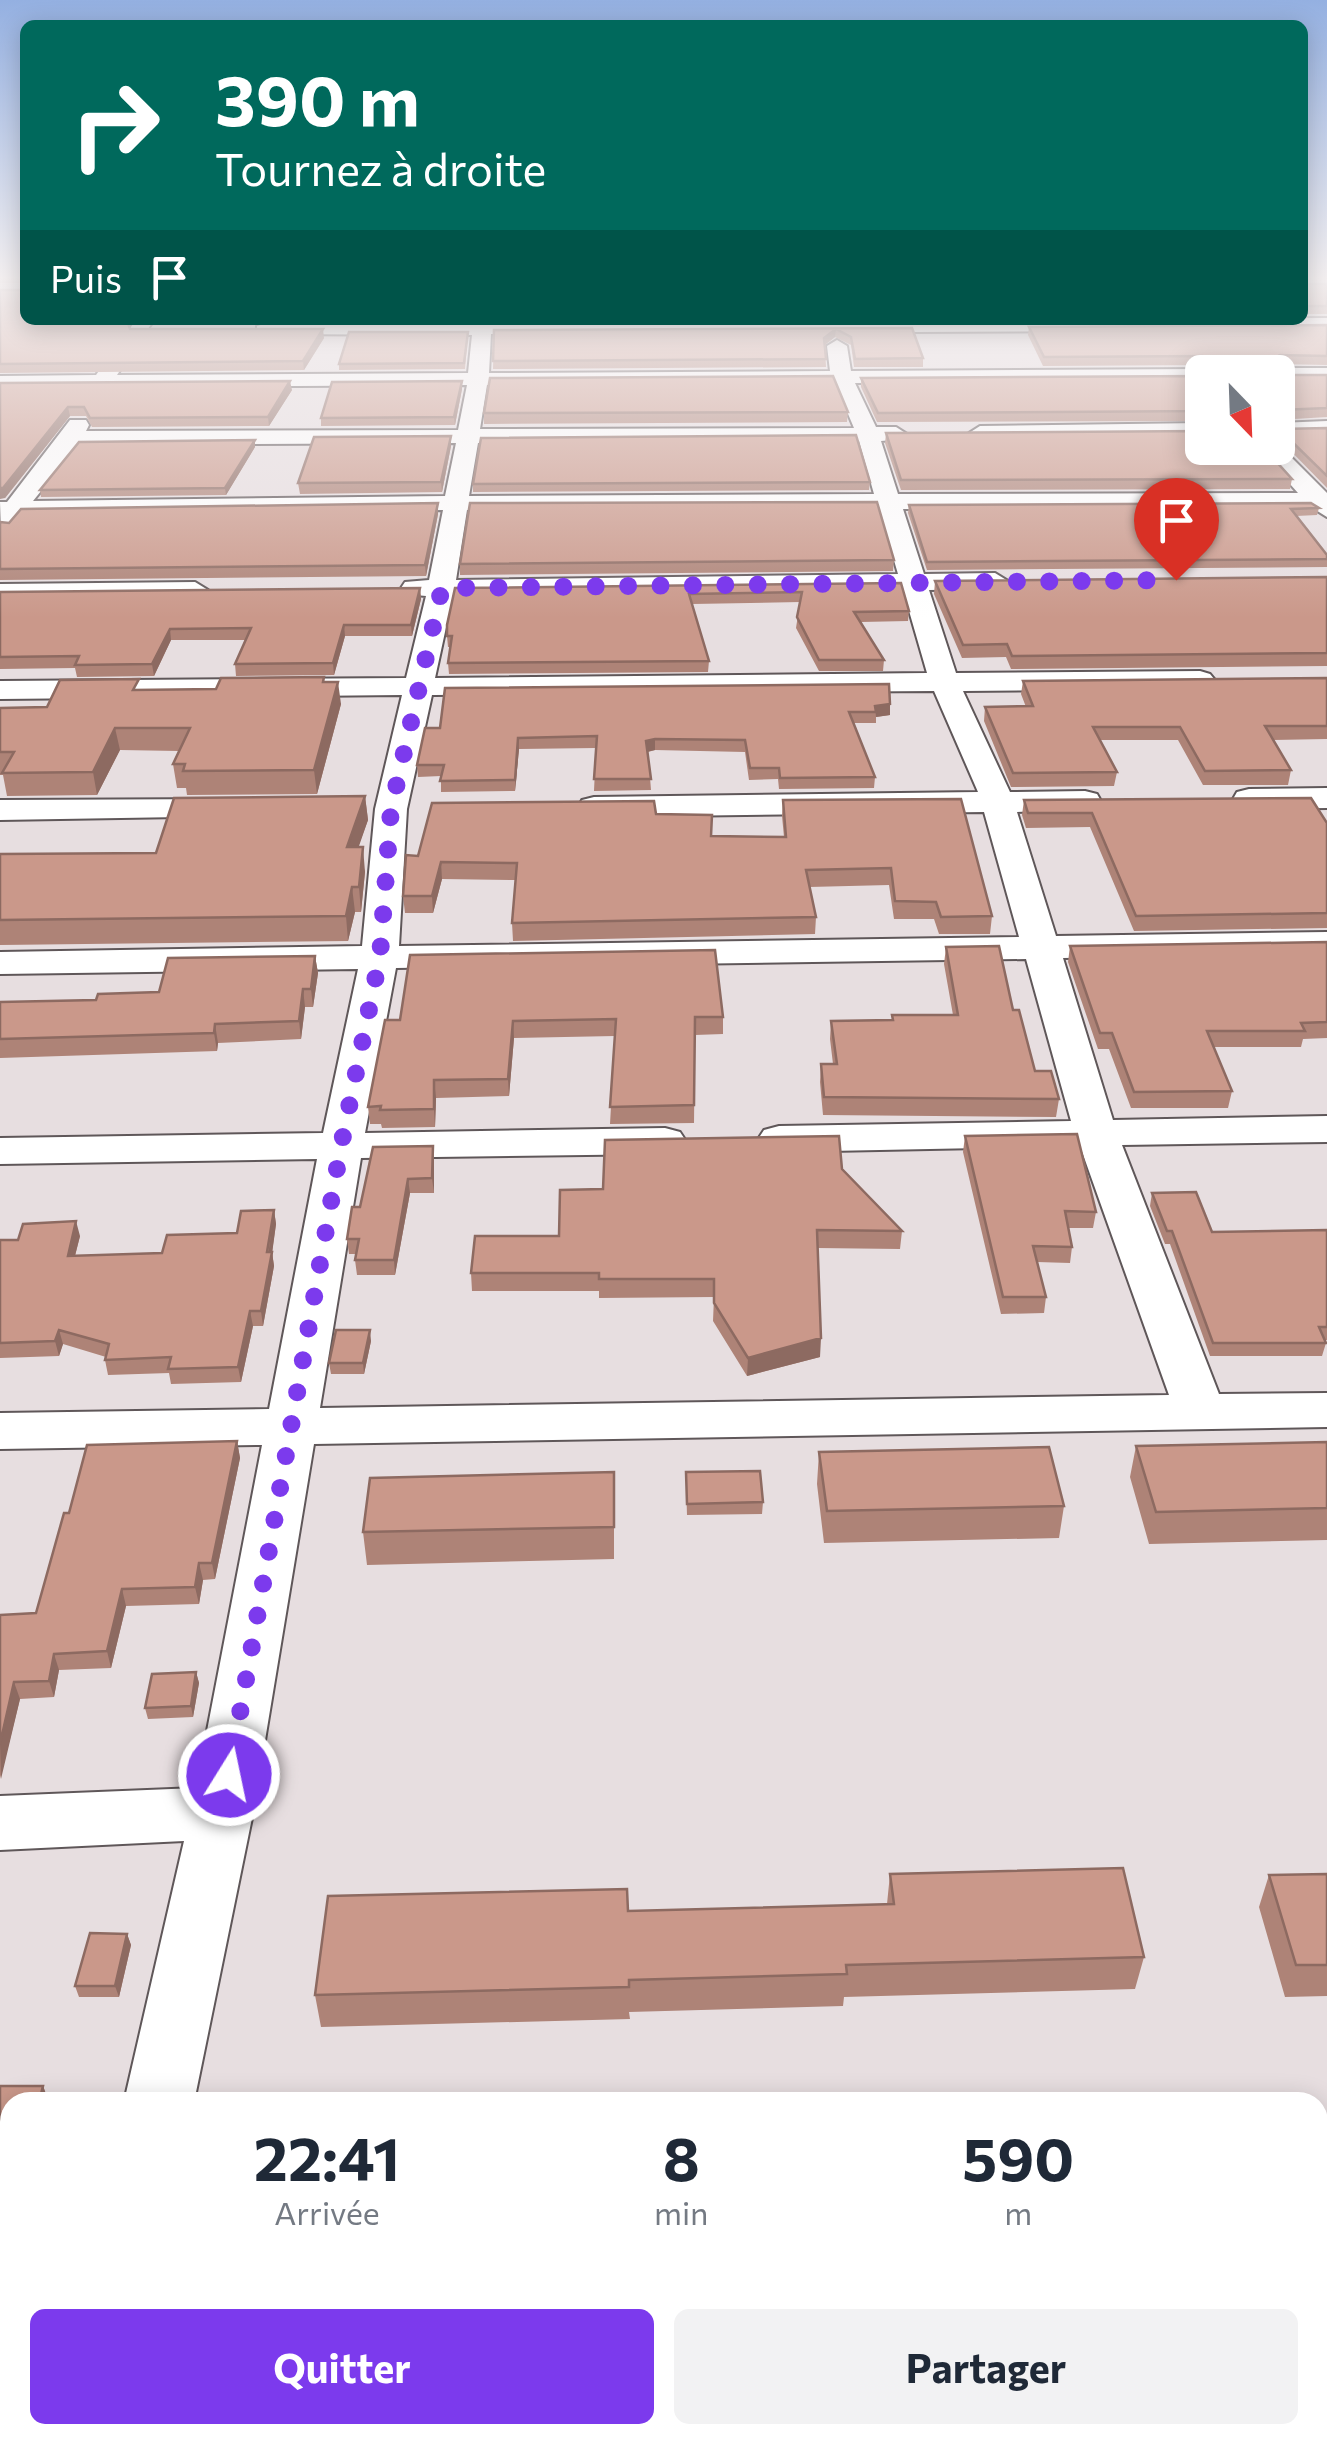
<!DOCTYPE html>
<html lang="fr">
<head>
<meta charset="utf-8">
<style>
  :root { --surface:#fff; --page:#f2f2f3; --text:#1f2937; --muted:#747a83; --accent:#7c3aed }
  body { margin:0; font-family:Commissioner,sans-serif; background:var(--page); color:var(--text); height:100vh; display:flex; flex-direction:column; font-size:38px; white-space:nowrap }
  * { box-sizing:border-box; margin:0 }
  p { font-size:32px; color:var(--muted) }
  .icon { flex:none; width:55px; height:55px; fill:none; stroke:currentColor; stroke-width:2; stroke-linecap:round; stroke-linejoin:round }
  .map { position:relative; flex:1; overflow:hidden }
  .details { position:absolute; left:0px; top:2092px; width:1328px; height:352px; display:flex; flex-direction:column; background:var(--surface); border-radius:30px 30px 0 0; box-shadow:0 5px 25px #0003 }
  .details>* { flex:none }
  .hud { position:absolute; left:20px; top:20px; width:1288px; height:305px; border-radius:15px; box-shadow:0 5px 25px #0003; background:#00695c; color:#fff; overflow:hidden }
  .needle { width:65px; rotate:157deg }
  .controls { position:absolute; left:1185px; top:355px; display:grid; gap:20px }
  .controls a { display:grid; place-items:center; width:110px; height:110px; border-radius:15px; background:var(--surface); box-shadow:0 5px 25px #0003; font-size:50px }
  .pin { position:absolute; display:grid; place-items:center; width:85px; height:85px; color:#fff; margin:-102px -42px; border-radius:50% 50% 50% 0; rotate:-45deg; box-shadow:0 0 10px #0007 }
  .pin .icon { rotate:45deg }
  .me { position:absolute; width:110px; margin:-55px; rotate:10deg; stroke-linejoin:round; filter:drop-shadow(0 0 8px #0008) }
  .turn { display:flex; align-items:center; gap:35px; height:210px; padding:0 30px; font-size:45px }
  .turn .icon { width:130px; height:130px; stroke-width:2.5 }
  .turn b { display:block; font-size:70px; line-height:85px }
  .then { display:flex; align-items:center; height:95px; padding:0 30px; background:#0003; gap:20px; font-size:38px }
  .eta { display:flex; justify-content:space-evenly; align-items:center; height:170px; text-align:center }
  .eta b { font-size:60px; font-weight:700; line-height:70px }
  .primary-button { display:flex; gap:20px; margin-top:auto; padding:20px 30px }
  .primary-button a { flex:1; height:115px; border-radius:15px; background:var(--accent); color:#fff; font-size:40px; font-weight:700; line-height:115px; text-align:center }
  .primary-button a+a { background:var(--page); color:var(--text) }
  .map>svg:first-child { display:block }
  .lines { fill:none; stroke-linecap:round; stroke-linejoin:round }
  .minor-casing { stroke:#5f5759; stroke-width:4 }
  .minor { fill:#fff; fill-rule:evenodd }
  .wall { fill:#ae8377 }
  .shaded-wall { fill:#8d6a61 }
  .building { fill:#ca988a; stroke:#8d6a61; stroke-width:2.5 }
  .route { stroke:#7c3aed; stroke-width:18; stroke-dasharray:0 32.4 }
</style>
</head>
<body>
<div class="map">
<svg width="1327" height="2444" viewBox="0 0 1327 2444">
  <rect width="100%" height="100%" fill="#e7dee0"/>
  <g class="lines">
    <!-- minor casing -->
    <g class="minor-casing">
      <path id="minor" d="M1327,318V330L491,334L489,373L830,371L827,346L837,340L847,346L851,371L1202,369L1210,372H1202V381L855,383L876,427H896L907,434L904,439L881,441L898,494L1298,493L1258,448H1278V444L1327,493V517L1311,507L903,509L924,574L995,573L1008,581L995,589L929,590L956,673L1200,671L1210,674L1215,680L1210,686L1200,689L963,691L1010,792L1085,791L1097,794L1101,801L1097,808L1017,812L1056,936L1327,932V954L1063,958L1113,1120L1327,1116V1142L1122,1145L1219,1394L1327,1393V1427L314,1444L253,1813L194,2102H124L184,1841L0,1850V1796L196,1788L262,1445L0,1449V1413L269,1409L317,1159L0,1164V1138L323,1133L358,969L0,974V952L362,946L375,809L402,695L0,699V681L406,678L426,596L405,594L401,588L405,582L429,580L443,510L21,516L10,530L1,532L0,502H7L70,420H86L89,425L86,431L458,430L467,385L0,388V376L96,375L136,320H154L117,375L468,373L472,335L257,334V326L264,324L473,323L474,320H492V323ZM835,383L854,428L480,429L487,385ZM859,441L874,494L469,496L478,443ZM456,443L445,496L33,501L78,445ZM879,509L898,574L456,580L467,510ZM903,590L927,673L435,678L453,595ZM934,691L978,792L594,797L582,800L578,807L582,814L594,817L984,812L1019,937L399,946L407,809L432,695ZM1026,959L1071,1121L779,1126L764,1130L758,1139L764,1148L779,1152L1080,1146L1169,1395L320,1408L361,1158L665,1154L680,1150L686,1141L680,1132L665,1128L365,1133L396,968Z
        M1278,368H1327V380H1278V372H1269Z
        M1327,421V435H1278V423Z
        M1202,423V437L980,440L969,433L980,426Z
        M195,582L208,590L204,596L0,600V584Z
        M1327,788V808L1249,809L1237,806L1233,799L1237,792L1249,789Z
        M230,799L242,802L246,809L242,816L0,820V800Z
        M47,2435H127L125,2444H45Z"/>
    </g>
    <!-- minor -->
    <use href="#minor" class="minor"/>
  </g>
  <!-- wall -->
  <path class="wall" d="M0,276H25V283H0Z
    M1302,284H1327V314H1302Z
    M0,290L25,320H186H138L128,325L130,329L324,338L304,370L0,373Z
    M1327,325V365L1278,364L1275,366L1280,375H1327V417L1278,420L1202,365L1043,366L1028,335L1029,327Z
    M912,328L923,358V367H854L851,345L835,337L825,345L826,367L493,369L494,330Z
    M468,332L465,369L339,370V364Z
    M1202,376V421L877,422L861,387V378Z
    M462,381V389L455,425L321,426V418Z
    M0,383L292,390L269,426L92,427L86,416H70L5,498Z
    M848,412L847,422L484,424V413Z
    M1327,428V488L1281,441L1280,429Z
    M886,433L1292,479L1290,489L901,490L885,443Z
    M451,446L442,492L300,494L298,483Z
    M255,447L226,495L41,497L40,490Z
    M870,482L869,490L473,492V484Z
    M438,503V514L426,576L0,580V522L9,523Z
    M909,505L1319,508L1317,515L1296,516L1327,555V567L927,570L908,513Z
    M894,560L893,571L460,575V564Z
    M1327,577V666L1011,669L1006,657L962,658L934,594L935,581Z
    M901,583L909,611L908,621L861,622L884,660L883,671H819L796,628L800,602L692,604L709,661L708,672L449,674L448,663L450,647H448L447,636L455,588Z
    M420,588L421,599L412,636H345L334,675L236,676L235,664L246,640H171L154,676L77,677L75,668L0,669V592Z
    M1327,678V739L1273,740L1291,770L1288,785H1203L1178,740H1100L1117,772L1114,786L1011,787L984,721L985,707H1026L1021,694L1023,681Z
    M325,682L341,704L317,794L187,795L186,788H177L173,764L179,751L120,750L97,795L7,796L3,775H0V708L47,707L140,690L216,689Z
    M890,704V715L876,717V723H853L875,777L874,788L779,789L778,779L749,780L745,752L655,750L648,752L651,790L594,791L596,748L519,749L515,791L441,792V776L418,777L417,765L425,728Z
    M365,796L368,820L358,847L365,872L361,912H355L348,941L0,945V854L156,853Z
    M783,800L992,916L990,934H939L934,919H894L889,885L809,887L816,917L815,934L513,941L512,923L516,880L442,879L433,913H405L403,896L418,856L656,814L712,836L784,837L782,816Z
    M1024,800L1327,823V928L1134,931L1090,827L1026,828L1022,815Z
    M1327,942V1038L1303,1039L1301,1047H1214L1232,1091L1228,1108H1131L1109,1049H1098L1068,962L1070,946Z
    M946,947L1013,1010L1035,1071L1059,1099L1056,1117L823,1115L820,1082L821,1064H833L830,1039L831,1021H892V1015H953L944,964Z
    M315,956L318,973L313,1007H305L301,1039L218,1043L217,1051L0,1058V1002L96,1000L159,992Z
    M723,1017V1034L695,1035L694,1123L610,1124L615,1036L514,1038L509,1096L436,1098L435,1127L382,1128L381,1124H370L368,1107L385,1020Z
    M965,1136L1096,1212L1093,1228H1068L1072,1247L1070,1263L1037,1262L1046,1297L1044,1313L1001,1314L963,1152Z
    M433,1146L434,1193H410L395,1275H357L355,1260L356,1254H349L347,1239L360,1207Z
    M842,1169L902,1231L900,1249L817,1248L820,1357L747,1376L713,1321L714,1297L599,1298V1291H472L471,1273L559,1236L603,1189Z
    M1152,1193L1212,1232L1327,1230V1340H1324L1326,1343L1322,1356H1210L1170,1244H1165L1150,1206Z
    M274,1210L276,1224L272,1252L274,1266L263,1326H253L241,1382L171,1384L169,1373L108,1375L105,1360L106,1357L63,1344L59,1356L0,1358V1240L80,1236L75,1256L162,1253L237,1233Z
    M371,1341L364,1374H331L329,1363Z
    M237,1441L240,1458L215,1579L203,1580L199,1604L126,1606L111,1668L59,1670L54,1697L20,1699L0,1779V1615L36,1613L69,1513Z
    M1327,1442V1540L1149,1544L1130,1477L1136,1446Z
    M819,1452L1064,1506L1059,1538L824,1543L817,1484Z
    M614,1472V1559L367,1565L363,1532Z
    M686,1483L763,1502L762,1514L687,1515Z
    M196,1672L199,1683L193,1717L148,1719L145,1708Z
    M890,1874L1144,1957L1135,1989L844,1997L843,2006L629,2012L630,2019L321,2027L315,1995L628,1911L887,1904Z
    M1327,1874V1996L1285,1997L1259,1907L1269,1875Z
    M127,1934L131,1945L119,1997H79L75,1986Z
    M0,2086H43L49,2102H10V2398L0,2399Z"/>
  <!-- shaded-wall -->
  <path class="shaded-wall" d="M323,329L324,338L304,370L303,361Z
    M836,329L835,337L823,346L824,338Z
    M1280,355L1278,364L1265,371L1267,362Z
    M290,381L292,390L269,426L268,417Z
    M462,381V389L455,425L454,417Z
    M68,407L70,416L5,498L0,499V488Z
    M1282,432L1281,441L1278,442V433Z
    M451,436V446L442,492L441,482Z
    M255,440V447L226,495L225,488Z
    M438,503V514L426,576L425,565Z
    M420,588L421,599L412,636L411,625Z
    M344,625L345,636L334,675L333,663Z
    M170,629L171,640L154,676L152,664Z
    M338,682L341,704L317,794L314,770Z
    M890,704V715L876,717L875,706Z
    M115,728L120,750L97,795L93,772Z
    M518,738L519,749L515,791V780Z
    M655,739V750L646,752V741Z
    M365,796L368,820L350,872L347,847Z
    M363,847L365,872L361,912L359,887Z
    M441,862L442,879L433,913L432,896Z
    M352,887L355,912L348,941L346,916Z
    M315,956L318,973L313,1007L311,989Z
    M303,989L305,1007L301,1039L299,1021Z
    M513,1021L514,1038L509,1096L508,1079Z
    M215,1024L218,1043L217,1051L214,1033Z
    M434,1080L436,1098L435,1127L434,1109Z
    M433,1146L434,1161V1193L432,1178Z
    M408,1179L410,1193L395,1275L394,1260Z
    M274,1210L276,1224L272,1254V1252L274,1266L263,1326L261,1311Z
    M76,1221L80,1236L71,1271L68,1256Z
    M250,1311L253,1326L241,1382L238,1367Z
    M59,1330L63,1344L59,1356L55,1341Z
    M370,1330L371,1341L364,1374L363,1363Z
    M821,1338L820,1357L747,1376L748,1358Z
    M237,1441L240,1458L215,1579L212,1563Z
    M199,1563L203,1580L199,1604L195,1587Z
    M122,1589L126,1606L111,1668L107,1651Z
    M54,1654L59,1670L54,1697L49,1681Z
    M196,1672L199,1683L193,1717L191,1706Z
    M14,1682L20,1699L1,1779L0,1744Z
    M127,1934L131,1945L119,1997L115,1986Z
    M43,2086L49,2102H39Z"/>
  <!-- building -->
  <path class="building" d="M1302,284H1327V306H1302Z
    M0,290H25V320H127L130,329H323L303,361L0,364Z
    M1327,325V356L1280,355L1267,362L1276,367L1280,375H1327V408L1280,410L1278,412V372H1205L1207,367L1215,364L1203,356L1044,357L1029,327Z
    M912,328L923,358L855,359L851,337L836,329L824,338L826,359L493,361L494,330Z
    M349,332H468L464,363L339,364Z
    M833,376L848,412L484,413L490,378Z
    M1202,376V411L878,413L861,378Z
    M290,381L268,417L90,418L84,407H68L3,488H0V383Z
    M462,381L454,417L321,418L332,382Z
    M1278,420L1280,429L1327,428V476L1282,432L1278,433Z
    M1202,431V448H1264L1292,479L901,480L886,433Z
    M856,435L870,482L473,484L481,438Z
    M451,436L441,482L298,483L314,437Z
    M255,440L225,488L40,490L79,442Z
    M877,502L894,560L460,564L470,503Z
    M438,503L425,565L0,569V522L9,523L21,509Z
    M1311,503L1319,508L1291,509L1327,555V559L927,562L909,505Z
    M1327,577V653L1012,656L1007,644L963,645L935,581Z
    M901,583L909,611L854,612L884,660H819L797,617L802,592L689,594L709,661L448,663L452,636H447V625L455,588Z
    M420,588L411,625H344L333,663L235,664L251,628L170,629L152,664L75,665L79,656L0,657V592Z
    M324,677L323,682H338L314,770L183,771L185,764H173L190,728H115L93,772L2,773L14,752H0V708L47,707L60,680L139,679L133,690L216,689L221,678Z
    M1327,678V726H1265L1291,770L1205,771L1180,727H1093L1117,772L1013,773L985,707L1033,706L1023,681Z
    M889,684L890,704L875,706L876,712H849L875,777L780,778L779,768H750L745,740L655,739L646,741L651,779H594L597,736L518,738L515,780L440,781L444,765H417L425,728H440L445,688Z
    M365,796L347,847H363L359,887H352L346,916L0,920V854L156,853L174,798Z
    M1311,798L1327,823V913L1136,916L1092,813H1028L1024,800Z
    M961,799L992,916L941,917L936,902L895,901L891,868L806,870L816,917L512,923L517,863L441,862L432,896H403L406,855L418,856L432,803L654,801L656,814L712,815L711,836L786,837L783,800Z
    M1327,942V1022L1301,1023L1305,1031H1207L1232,1091L1134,1092L1112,1033H1100L1070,946Z
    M999,946L1013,1010H1019L1035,1071H1051L1059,1099L824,1097L821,1064H837L831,1021L893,1020L892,1015H958L946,947Z
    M715,950L723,1017H695L694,1105L610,1107L616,1019L513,1021L508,1079L434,1080V1109L380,1110L381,1106L368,1107L385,1020H400L410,955Z
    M315,956L311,989H303L299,1021L215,1024L214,1033L0,1039V1002L96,1000L98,994L159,992L168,958Z
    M1077,1134L1096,1212L1065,1211L1072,1247L1033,1246L1046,1297H1003L965,1136Z
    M839,1136L842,1169L902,1231L817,1230L821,1338L748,1358L714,1303V1279H599V1273H471L475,1236H559L560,1190L603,1189L605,1140Z
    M433,1146L432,1178L408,1179L394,1260H355L359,1239H347L352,1207H360L373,1147Z
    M1196,1192L1212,1232L1327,1230V1327H1319L1326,1343H1213L1172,1231H1167L1152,1193Z
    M274,1210L267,1252H272L261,1311H250L238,1367L168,1369L171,1357L105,1360L109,1344L59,1330L55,1341L0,1343V1240H18L23,1224L76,1221L68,1256L162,1253L167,1235L237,1233L241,1211Z
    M336,1330H370L363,1363H329Z
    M237,1441L212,1563H199L195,1587L122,1589L107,1651L54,1654L49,1681L14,1682L0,1744V1615L36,1613L64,1513H69L87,1445Z
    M1327,1442V1508L1156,1512L1136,1446Z
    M1049,1447L1064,1506L827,1511L819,1452Z
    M760,1471L763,1502L687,1504L686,1472Z
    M614,1472V1527L363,1532L370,1478Z
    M196,1672L191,1706L145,1708L152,1674Z
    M1123,1868L1144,1957L846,1965L847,1974L629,1980V1987L315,1995L328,1896L627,1889L628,1911L894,1904L890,1874Z
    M1327,1874V1965H1296L1269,1875Z
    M90,1933L127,1934L115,1986H75Z
    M0,2086H43L39,2102H10V2375L0,2376Z"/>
  <!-- sky -->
  <linearGradient id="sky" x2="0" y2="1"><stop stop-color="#94b0e1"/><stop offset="0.45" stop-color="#f4f0f1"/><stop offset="1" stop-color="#f4f0f1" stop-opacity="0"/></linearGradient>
  <rect width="1327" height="618" fill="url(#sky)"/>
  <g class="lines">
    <!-- route -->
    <path class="route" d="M229,1775L341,1146L380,956L391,809L442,588L1176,580"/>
  </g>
</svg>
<div class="controls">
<a><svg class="needle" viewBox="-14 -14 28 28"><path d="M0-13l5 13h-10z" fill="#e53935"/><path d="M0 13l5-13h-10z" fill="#747a83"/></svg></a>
</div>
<div class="pin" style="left:1176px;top:580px;background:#d93025"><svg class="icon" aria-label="arrive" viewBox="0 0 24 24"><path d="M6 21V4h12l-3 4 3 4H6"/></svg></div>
<svg class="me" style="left:229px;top:1775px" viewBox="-20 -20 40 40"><circle r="17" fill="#7c3aed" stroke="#fff" stroke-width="3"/><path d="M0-11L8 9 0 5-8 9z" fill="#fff"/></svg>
<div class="hud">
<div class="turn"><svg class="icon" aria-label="right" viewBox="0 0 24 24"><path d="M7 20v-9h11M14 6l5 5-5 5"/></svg><div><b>390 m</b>Tournez à droite</div></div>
<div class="then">Puis<svg class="icon" aria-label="arrive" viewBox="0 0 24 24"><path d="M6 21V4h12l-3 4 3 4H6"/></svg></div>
</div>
<section class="details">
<div class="eta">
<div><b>22:41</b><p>Arrivée</p></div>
<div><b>8</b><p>min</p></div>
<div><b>590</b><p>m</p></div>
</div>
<div class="primary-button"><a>Quitter</a><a>Partager</a></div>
</section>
</div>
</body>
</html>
